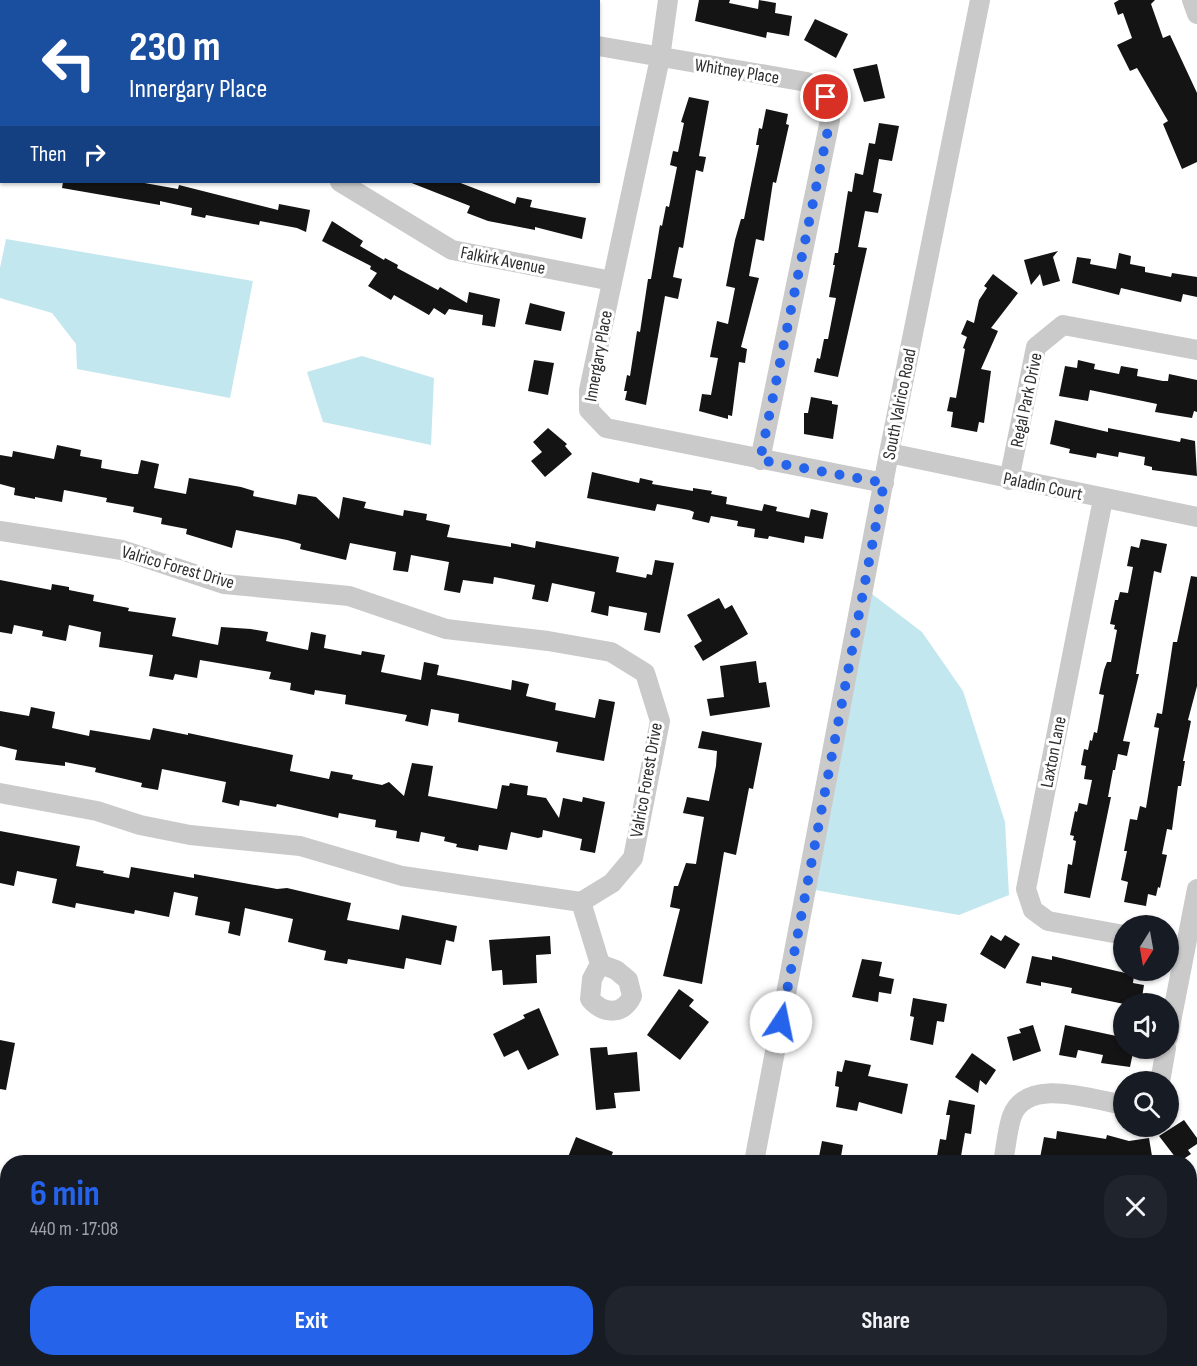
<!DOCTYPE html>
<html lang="en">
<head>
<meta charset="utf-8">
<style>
  :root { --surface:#171b24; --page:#20242c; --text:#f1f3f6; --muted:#9ea1a6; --accent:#2563eb }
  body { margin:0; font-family:"Sofia Sans Condensed",sans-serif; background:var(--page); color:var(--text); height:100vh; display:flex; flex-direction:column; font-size:22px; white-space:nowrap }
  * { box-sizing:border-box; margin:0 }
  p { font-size:20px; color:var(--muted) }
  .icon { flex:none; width:33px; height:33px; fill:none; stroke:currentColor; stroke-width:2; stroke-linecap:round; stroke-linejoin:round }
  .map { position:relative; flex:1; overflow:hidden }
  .panel { position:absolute; left:0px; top:1155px; width:1197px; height:212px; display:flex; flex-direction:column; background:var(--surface); border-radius:24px 24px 0 0; box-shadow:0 2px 4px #0004 }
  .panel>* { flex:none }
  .hud { position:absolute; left:0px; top:0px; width:600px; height:183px; box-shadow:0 2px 4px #0004; background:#1a4fa0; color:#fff; overflow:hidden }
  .needle { width:39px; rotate:191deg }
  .controls { position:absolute; left:1113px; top:915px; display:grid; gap:12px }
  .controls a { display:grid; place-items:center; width:66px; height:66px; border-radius:50%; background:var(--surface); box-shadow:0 2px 4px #0004; font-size:30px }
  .pin { position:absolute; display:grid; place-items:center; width:51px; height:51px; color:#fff; margin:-26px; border:3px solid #fff; border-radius:50%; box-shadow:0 2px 6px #0007 }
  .me { position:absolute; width:66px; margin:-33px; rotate:11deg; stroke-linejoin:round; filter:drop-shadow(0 0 4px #0008) }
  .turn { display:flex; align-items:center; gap:21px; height:126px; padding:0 30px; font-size:27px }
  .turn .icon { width:78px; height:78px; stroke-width:2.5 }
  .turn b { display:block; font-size:42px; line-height:51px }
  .then { display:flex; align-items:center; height:57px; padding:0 30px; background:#0003; gap:12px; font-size:22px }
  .round { display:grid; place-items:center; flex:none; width:63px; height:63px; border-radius:24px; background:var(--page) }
  .head { display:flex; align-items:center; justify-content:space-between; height:102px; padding:0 30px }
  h1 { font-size:36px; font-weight:700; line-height:45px; color:var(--accent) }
  .action { display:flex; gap:12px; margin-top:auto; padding:12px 30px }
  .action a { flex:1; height:69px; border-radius:24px; background:var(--accent); color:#fff; font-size:24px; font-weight:700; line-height:69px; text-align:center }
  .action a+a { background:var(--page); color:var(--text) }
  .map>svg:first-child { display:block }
  .water { fill:#c3e7ee }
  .building { fill:#141414 }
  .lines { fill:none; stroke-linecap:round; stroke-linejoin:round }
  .minor { stroke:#cacaca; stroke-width:20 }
  .route { stroke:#2563eb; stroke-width:10; stroke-dasharray:0 18 }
  .labels { text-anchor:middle; stroke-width:6; stroke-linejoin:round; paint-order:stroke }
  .street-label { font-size:18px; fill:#2d2d2d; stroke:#fff }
</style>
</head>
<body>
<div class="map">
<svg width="1197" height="1366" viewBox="0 0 1197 1366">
  <rect width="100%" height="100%" fill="#fff"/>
  <!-- water -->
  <path class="water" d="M6,239L253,281L230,398L77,369L76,344L52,313L0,298V268Z
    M362,356L434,378L431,445L323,422L307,372Z
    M872,594L922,632L963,691L1005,822L1009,895L959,915L815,890Z"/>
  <!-- building -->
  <path class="building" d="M699,0H730L729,3L758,9L759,0L776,3L775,13L792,16L789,36L767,32L766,38L695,21Z
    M1119,0H1155L1151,4L1163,38L1170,35L1197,93V162L1182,169L1163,124L1168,121L1137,68L1130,71L1117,45L1132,38L1123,13L1118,15L1114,3Z
    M815,19L848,34L836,58L804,40Z
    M877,64L885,98L864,102L853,69Z
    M689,97L709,101L699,156L706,157L703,172L696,170L683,248L679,247L673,277L682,279L678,299L665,296L646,405L625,400L627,391H624L627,375L630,376L637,331L640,332L648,279H651L660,225L662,226L666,206L669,207L677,167L670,165L673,151L678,152L684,123L681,122Z
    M766,109L788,114L786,124L789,125L776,183L773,182L764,241L756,239L749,276L759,278L741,347L747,349L745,363L739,362L732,416L728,415V419L699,411L702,394L711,395L718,358L710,357L717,321L728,324L735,288L726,286L735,240L741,219H744L759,145H756L759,128L762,129Z
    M879,123L899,126L892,161L879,159L873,192L882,194L878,213L865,211L858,247L867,248L838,377L814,372L817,358L820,359L824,339H828L836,298L829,297L835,265H833L835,253H838L848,191L852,192L855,173L863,175L869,143L875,144Z
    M63,182H139L178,189L179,185L278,210L279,204L310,210L306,232L297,228L260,221L259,225L206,215L205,218L191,215L192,208L160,201V205L62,188Z
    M409,182H458L515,204L517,197L532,200L530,207L586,218L582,239L535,227V230L488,221L467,213L470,206Z
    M332,221L363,241L360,246L384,260L385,258L398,265L397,268L438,290L440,287L467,303L469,292L500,299L495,327L482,325L483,315L449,309L445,315L434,308L429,315L394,295L391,300L368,286L377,273L370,269L371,266L322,241Z
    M1058,251L1053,257L1060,281L1043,286L1040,274L1031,285L1024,260Z
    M1119,253L1131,256L1130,264L1145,267V272L1171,277L1172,273L1197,277V297L1183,294L1181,302L1121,288L1119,295L1072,283L1077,257L1091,259L1090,264L1116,269Z
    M993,274L1018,293L991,328L998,331L981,369L991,371L984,423L979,422L977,432L951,427L953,412L947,411L950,397L956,398L965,349L963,348L967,337L961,334L967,320L974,323L979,300L987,288L984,286Z
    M530,303L565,312L561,331L525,324Z
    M534,360L554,363L548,395L528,391Z
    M1078,360L1095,364L1094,369L1119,374L1121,366L1138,369L1137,376L1163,381H1168L1169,374L1197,380V412L1194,411L1192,418L1155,412L1157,404L1090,390L1088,401L1059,396L1065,366L1077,368Z
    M811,397L832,401V404L838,405L833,439L804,434V413H808Z
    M1055,420L1108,432V428L1180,442L1181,438L1195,441L1197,476L1152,470V467L1144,465L1145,457L1119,452L1118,457L1097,453L1096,458L1069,453L1070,449L1050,444Z
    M548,428L567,444L565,446L572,454L545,477L531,461L542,452L533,442Z
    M57,445L81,450L80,456L102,460L101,468L134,474H138L141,460L159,464L154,488L186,494L189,478L241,487L254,491L253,496L296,505L298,494L316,497L339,519L343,497L366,502L364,508L403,516L404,510L427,514L426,520L450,525L447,537L511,547V543L535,548L536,541L619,557L616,572L646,578L647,574L652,575L655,560L674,563L660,633L644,630L647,613L609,606L608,616L591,612L595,592L552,583L548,602L532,599L535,585L494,577L493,584L463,580L460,593L444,590L449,562L411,555L408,572L393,570L396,552L350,543L346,560L300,549L301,544L287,540L236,530L232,548L186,534L187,529L161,524L162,518L133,512L134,507L106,502L107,498L64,490L62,502L35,497V499L14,495L15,488L0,484V455L12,457L13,451L54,459Z
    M592,472L639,483L640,478L653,481L652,484L693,491V488L712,491L711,494L727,497L726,504L762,511L764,504L777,507L776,511L809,518L811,509L828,513L823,539L805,536L804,543L769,536L768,539L754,537L755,529L737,526L738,521L711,516L709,523L692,519L694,512L689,510L657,504L655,511L587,498Z
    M1141,539L1167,544L1161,573L1154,571L1136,674H1139L1123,741L1130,742L1127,756L1118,754L1115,770H1113L1108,797H1111L1090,898L1064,893L1068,864L1072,865L1076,841L1073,840L1074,836L1070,835L1075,811L1077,812L1079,803L1087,805L1092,780L1084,779L1086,766L1081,765L1084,749L1088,750L1090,740L1092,741L1094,732L1097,733L1104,695L1099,694L1104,670L1107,662H1111L1117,630L1114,629L1115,625L1110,624L1115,600H1118L1120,592L1128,593L1133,567L1127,566L1131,546L1139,548Z
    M1191,576L1197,577V686L1188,720L1191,721L1183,761H1185L1181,786H1178L1172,830L1167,829L1162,854L1167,855L1160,888L1158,887L1156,896L1148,894L1146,906L1124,902L1128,882L1121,880L1127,851H1124L1130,819L1137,820L1140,806L1146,808L1159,728L1154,727L1157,713L1162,714L1173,642H1177Z
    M0,580L51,590L52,584L69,587V590L94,595L93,601L129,608L128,611L176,618L172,636L218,645L221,627L251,629L268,632L266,641L308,650L311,632L326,635L324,648L361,655L362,651L385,655L381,672L421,680L424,662L439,665L437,675L468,681L511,690L512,680L529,684L526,696L556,703L555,710L595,718L599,699L615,702L604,761L556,752L558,742L458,722L459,714L431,709L428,726L405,721L407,715L345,704L346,695L315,690L314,695L290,690L291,683L269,679L271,672L200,660L197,678L175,674L173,680L149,676L153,655L99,647L101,632L69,625L66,641L42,636L43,631L14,625L12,634L0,632Z
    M719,598L725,609L732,605L748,634L703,661L694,646L702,641L687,615Z
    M756,661L759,683L766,682L770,707L710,716L707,699L724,697L720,666Z
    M31,707L55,712L52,728L89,736L90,730L150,740L153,728L188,735V733L293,755L290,771L329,779L331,771L353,775L352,779L382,785L389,782L404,796L412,763L433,766L428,796L497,809L502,785L509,786L510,783L528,786L527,795L546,798L559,818L563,798L582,802L583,797L605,802L595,853L580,850L582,839L543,830L542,837L538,838L511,832L507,850L479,845L478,851L456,847L457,844L444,841L445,837L421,832L419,842L396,838L397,831L375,827L376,820L339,813L338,818L277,804L276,807L240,800L239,806L222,802L226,782L162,769L158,790L141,787L142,783L95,772L96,768L65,762V766L15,760L17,750L0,746V711L29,716Z
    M702,731L762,743L753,789L749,788L736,855L724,852L702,984L663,976L680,909L670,907L674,886H678L686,863L696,864L704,817L683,813L687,797L709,801L716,766L717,751L698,748Z
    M0,831L80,846L76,866L104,871L103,873L129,878L131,867L194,878V874L277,889L287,888L351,903L347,920L399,930L402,915L457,926L454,942L446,940L441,965L406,958L404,969L348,959L347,964L324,960L326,951L288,942L293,919L245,908L240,936L228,933L230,922L195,915L198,897L174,892L169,917L135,910L134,914L76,903L75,908L52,903L57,879L17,871L14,886L0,883Z
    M991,935L1001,941L1005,935L1020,944L1005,969L980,954Z
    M550,936L551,954L536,955L537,983L503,985L502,970L492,971L489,940Z
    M1032,956L1052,960V956L1134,975L1133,983L1144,985L1141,1004H1124L1071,993L1072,988L1041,982V986L1026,983Z
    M862,959L882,962L879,976L894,979L891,994L879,992L878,1002L852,997Z
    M679,989L694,1000L689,1006L709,1022L680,1060L647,1035Z
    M913,998L947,1004L944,1022L937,1021L933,1045L910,1040L914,1017L910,1016Z
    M539,1008L559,1055L528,1070L518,1050L504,1057L493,1034L525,1018L523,1015Z
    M1033,1025L1041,1051L1013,1061L1007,1037L1021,1033L1019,1029Z
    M1065,1025L1121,1037L1124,1048H1134L1130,1067L1101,1063L1103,1055L1078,1050L1076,1058L1059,1055Z
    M0,1040L15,1043L6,1090L0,1089Z
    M607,1047L608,1055L637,1052L640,1091L614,1093L616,1108L596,1110L590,1048Z
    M972,1053L996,1070L986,1085L980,1080L978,1093L955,1077Z
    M845,1060L871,1065L868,1076L908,1084L902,1114L859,1102L857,1111L836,1107L839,1087L835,1086L837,1071L842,1072Z
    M949,1100L975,1105L971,1134L965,1133L960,1162H936L940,1139L946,1140L950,1115H946Z
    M1184,1120L1197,1138V1144L1188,1150L1191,1154L1179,1162L1159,1136Z
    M1057,1131L1106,1139L1107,1135L1129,1141L1149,1138L1153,1162H1063L1040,1158L1044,1137L1056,1139Z
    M576,1137L613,1152L609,1162H566Z
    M822,1141L843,1145L840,1162H818Z"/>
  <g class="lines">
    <!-- minor -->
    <path class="minor" d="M376,0L383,2
      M668,0L660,58L589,390V410L606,428L884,483
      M1192,0L1197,14
      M86,2V0
      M598,46L807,82L826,97L830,120L760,460
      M340,182L452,250L612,281
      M889,453L1197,517
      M1009,480L1036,347L1063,325L1197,350
      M1103,499L1026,889L1033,910L1048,921L1124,935
      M0,531L122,550L224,584L349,596L446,629L548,641L611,652L645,673L660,721L633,858L612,883L581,902L402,876L300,846L190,835L140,825L97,811L0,793
      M581,902L600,964L592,979L590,999C603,1014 623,1016 632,996L628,980L616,970L600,964
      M1168,1037L1197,889
      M1160,1082L1166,1048
      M754,1162L889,453L980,0
      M1003,1162C1006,1148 1007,1130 1012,1116C1027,1076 1093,1100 1124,1105
      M0,1280L8,1281
      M1190,1288L1197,1290
      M458,1359H500
      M571,1359L606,1366
      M715,1366L716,1359
      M968,1366L969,1359"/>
  </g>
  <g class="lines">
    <!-- route -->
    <path class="route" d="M781,1022L884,483L760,460L830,120L826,97"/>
  </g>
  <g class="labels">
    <!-- street labels -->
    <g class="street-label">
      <text transform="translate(737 71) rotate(9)" y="6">Whitney Place</text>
      <text transform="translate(503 260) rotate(11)" y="6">Falkirk Avenue</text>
      <text transform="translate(598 356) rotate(-80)" y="6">Innergary Place</text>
      <text transform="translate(1026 400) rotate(-78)" y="6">Regal Park Drive</text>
      <text transform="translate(899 404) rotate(-79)" y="6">South Valrico Road</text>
      <text transform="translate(1043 486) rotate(12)" y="6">Paladin Court</text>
      <text transform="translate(178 567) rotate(16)" y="6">Valrico Forest Drive</text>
      <text transform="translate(1053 752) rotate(-79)" y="6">Laxton Lane</text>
      <text transform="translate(646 780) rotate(-80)" y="6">Valrico Forest Drive</text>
    </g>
  </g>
</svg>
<div class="controls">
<a><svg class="needle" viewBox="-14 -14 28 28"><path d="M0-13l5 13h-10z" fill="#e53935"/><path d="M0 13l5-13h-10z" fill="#9ea1a6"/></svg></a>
<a><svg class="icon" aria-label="sound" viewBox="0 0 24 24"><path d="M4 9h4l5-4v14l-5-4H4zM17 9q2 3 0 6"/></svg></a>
<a><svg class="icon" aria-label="search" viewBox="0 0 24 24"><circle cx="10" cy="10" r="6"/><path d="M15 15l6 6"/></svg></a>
</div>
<div class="pin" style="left:826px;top:97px;background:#d93025"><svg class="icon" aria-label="arrive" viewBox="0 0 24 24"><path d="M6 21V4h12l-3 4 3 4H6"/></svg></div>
<svg class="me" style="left:781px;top:1022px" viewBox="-20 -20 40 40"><circle r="19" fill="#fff"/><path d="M0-13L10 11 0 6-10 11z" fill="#2563eb"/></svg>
<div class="hud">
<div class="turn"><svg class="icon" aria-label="left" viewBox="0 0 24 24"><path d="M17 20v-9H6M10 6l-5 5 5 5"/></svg><div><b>230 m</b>Innergary Place</div></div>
<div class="then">Then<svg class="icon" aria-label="right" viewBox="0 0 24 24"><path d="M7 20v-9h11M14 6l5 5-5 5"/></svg></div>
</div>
<section class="panel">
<div class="head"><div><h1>6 min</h1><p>440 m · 17:08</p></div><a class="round"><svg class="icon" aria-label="close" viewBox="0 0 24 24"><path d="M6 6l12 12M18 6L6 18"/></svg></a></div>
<div class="action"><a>Exit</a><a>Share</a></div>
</section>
</div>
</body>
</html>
